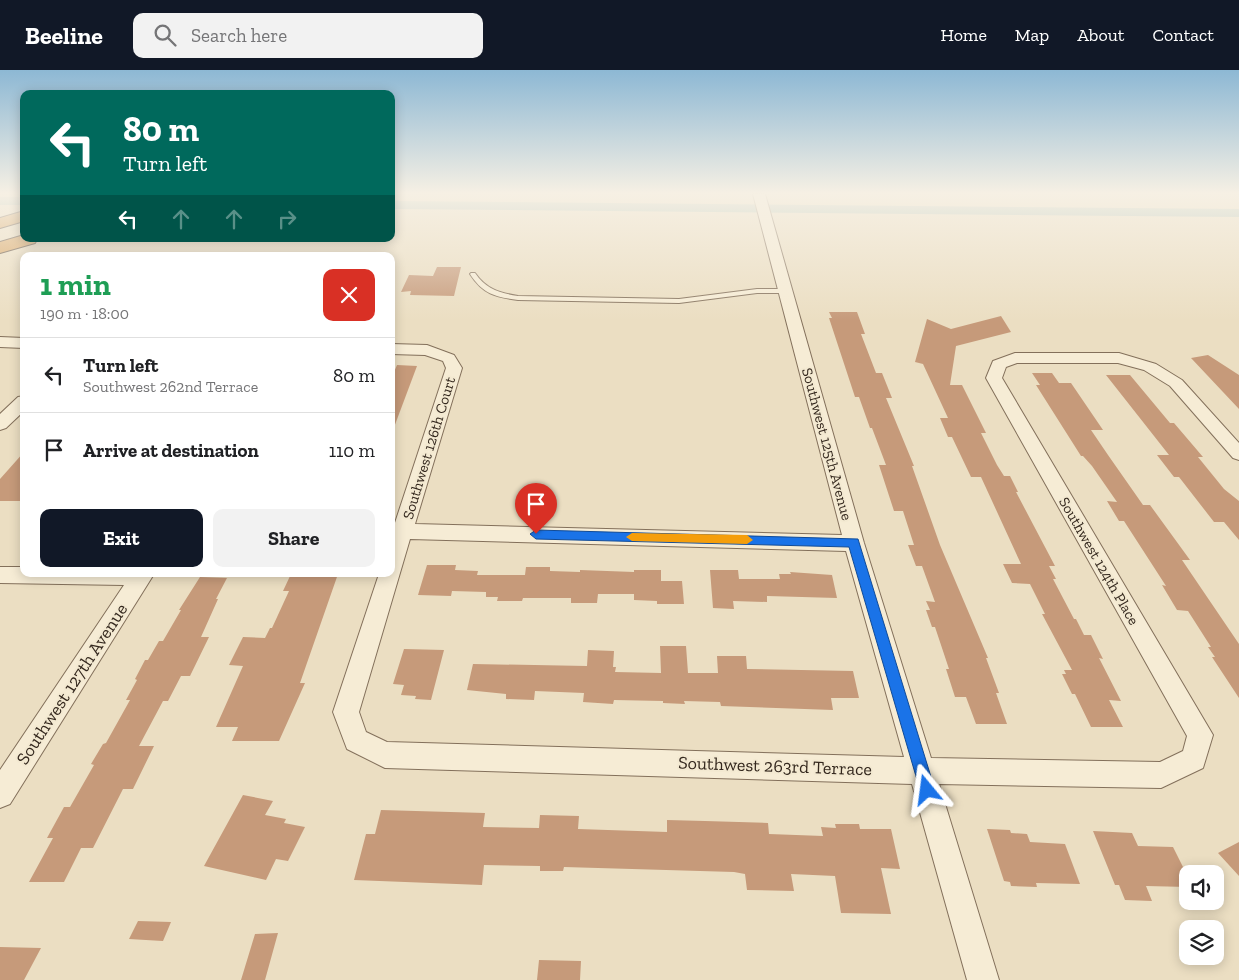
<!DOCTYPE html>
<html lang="en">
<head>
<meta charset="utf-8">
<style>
  :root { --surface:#fff; --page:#f2f2f2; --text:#202124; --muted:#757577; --line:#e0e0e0; --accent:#111827 }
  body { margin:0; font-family:"Zilla Slab",serif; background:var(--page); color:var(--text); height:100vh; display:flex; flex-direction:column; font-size:19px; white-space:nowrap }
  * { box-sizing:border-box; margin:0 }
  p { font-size:16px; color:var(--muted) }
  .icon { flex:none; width:28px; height:28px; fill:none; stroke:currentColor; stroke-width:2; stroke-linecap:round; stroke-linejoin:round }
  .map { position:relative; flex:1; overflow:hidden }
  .side { position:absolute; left:20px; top:182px; width:375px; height:325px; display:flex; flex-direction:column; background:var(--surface); border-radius:10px; box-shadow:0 2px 12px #0003 }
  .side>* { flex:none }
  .top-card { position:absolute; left:20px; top:20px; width:375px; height:152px; border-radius:10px; box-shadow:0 2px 12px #0003; background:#00695c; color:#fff; overflow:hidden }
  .buttons { position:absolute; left:1179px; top:795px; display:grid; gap:10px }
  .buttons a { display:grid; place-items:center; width:45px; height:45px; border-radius:10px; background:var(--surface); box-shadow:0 2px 12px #0003; font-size:25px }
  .pin { position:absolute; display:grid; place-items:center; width:42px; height:42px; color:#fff; margin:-51px -21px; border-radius:50% 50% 50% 0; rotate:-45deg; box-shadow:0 0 5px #0007 }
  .pin .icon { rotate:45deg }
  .me { position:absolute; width:55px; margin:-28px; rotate:344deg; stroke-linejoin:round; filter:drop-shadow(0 0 4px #0008) }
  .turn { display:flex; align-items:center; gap:18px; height:105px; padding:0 20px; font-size:22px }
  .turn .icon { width:65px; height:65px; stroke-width:2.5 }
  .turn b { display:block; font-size:35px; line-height:42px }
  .lanes { display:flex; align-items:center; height:48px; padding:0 20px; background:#0003; justify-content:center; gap:25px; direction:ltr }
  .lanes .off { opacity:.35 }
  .round { display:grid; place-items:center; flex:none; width:52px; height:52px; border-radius:10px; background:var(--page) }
  .headline { display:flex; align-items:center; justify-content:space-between; height:85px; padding:0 20px }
  h1 { font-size:30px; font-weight:800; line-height:38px; color:#1e9e55 }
  .button { display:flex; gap:10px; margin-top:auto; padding:10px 20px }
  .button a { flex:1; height:58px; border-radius:10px; background:var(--accent); color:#fff; font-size:20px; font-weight:800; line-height:58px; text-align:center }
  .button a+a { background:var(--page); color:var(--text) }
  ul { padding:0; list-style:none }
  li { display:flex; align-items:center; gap:15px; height:75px; padding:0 20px; border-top:1px solid var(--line) }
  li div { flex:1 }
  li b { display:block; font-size:19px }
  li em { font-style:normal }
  header { display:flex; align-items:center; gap:30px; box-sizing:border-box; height:70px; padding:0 25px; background:var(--accent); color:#fff }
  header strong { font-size:24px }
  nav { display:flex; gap:28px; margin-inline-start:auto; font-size:18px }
  .search { width:350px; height:45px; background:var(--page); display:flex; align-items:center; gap:12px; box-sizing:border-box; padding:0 18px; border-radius:10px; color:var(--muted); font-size:19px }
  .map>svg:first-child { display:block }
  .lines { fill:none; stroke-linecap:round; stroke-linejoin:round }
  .canal { fill:#a4beb6; fill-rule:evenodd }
  .building { fill:#c69a7a }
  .service-casing { stroke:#83705b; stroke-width:2 }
  .minor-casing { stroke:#83705b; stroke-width:2 }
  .motorway-casing { stroke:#513f2f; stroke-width:2 }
  .service { fill:#f6ecd5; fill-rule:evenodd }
  .minor { fill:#f6ecd5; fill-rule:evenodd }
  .motorway { fill:#d59e58; fill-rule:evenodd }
  .route { fill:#1a73e8; stroke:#114b97 }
  .slow { fill:#f59e0b }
  .labels { text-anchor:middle; stroke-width:4; stroke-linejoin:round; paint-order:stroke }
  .street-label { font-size:15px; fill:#34281e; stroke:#f3e9d1 }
  .near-street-label { font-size:18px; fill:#34281e; stroke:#f3e9d1 }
</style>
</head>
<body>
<header>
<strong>Beeline</strong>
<div class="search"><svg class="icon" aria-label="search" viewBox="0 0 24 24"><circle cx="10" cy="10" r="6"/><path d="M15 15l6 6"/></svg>Search here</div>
<nav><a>Home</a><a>Map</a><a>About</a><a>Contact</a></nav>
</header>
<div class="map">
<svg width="1239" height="910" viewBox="0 0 1239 910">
  <rect width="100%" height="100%" fill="#ebdec2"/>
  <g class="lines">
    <!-- canal -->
    <path class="canal" d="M0,127H24V135H0Z
      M391,131L1239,139V147L391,139Z"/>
  </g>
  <!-- building -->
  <path class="building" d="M437,197H461L454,226L410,225L411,221L401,222L409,205L433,206Z
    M829,242H857L865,264H861L876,303H882L892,328H886L914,396H912L940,475L988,588H986L999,623H996L1007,654H976L966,627H955L946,599H949L935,557H932L926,540H930L926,531L935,532L922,496H916L908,475H914L903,441H894L879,395H886L872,358H870L859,327H855L829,248H832Z
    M1001,246L1011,262L956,276L950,315H962L986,363H981L997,395L1004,406H1010L1018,422H1016L1055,496H1049L1056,509H1053L1074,549H1076L1084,565H1091L1103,589L1099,588L1121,631L1109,630L1123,657H1091L1075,624H1072L1062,604H1066L1064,600H1072L1042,544H1045L1030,514L1012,513L1003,494H1021L981,407H971L952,367H948L940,348H948L923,294L915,292L927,249L951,259Z
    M1208,285L1239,305V339L1191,288Z
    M397,295L417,296L393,360L391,359V302H394Z
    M1032,303H1052L1059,313H1071L1103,360H1091L1108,385L1143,435H1150L1190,490H1182L1239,574V628L1212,587H1215L1208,577H1211L1188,541L1177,540L1162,515L1166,516L1124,451H1119L1107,431L1117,432L1092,396L1083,386H1081L1036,315H1040Z
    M1106,305H1130L1170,353H1174L1203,387H1198L1224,419L1239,431V470L1224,452H1214L1179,407H1174L1157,385H1169Z
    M24,382V431H0V409Z
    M427,495H456L455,500L478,501L477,505H525L526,497H550V501L580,502V500L634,502V500H661V511H682L684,534H657V531L634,530V524H598L597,533H571V528H523L522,531H497L498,527H486V522L452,521L451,526L418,525Z
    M710,500H738L739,509H780L779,504H791L790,502L832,505L837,528L767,526V532L733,531L734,539L713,538Z
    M291,504H338L300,613H305L279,671H232L238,657H216L243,596L229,595L243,567L265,568L270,558H272L289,521H283Z
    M200,507L227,508L216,529H218L201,567H209L190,606H181L168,631H163L139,676H154L133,719H123L93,778H81L64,812H29L53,768H47L64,737H70L94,695L91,694L103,674L106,673L130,630H126L137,610L135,609L145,590H148L159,571H163L181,540H179Z
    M660,576H686L688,603H718L717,586H746L747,599L853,601L859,628H831L833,640L721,636L720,632L684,631L685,634L663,633V631L614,630L613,634L583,632L584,623L535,621L534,630L506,629V624L467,620L473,594L587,596L588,580L614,581L613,597H616L615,602L661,603Z
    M404,579L444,580L431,630L415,629L416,626L401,625L404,615L393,614Z
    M243,725L273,731L265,745L286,749L284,753L305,757L288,791L276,789L266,810L204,796Z
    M381,740L485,743L483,757L539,758L540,745L579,746L578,759L667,762V750L705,751L768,753L769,764L823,766L821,757L836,758L835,754H859L860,759H891L900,799L881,798L891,844L841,843L835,806L791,804L794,821L747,820L745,804L734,802L564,797L563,801H540V796L484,795L482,815L354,810L366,764H375Z
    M987,759L1010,760L1011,763L1027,764L1030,772L1065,774L1080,814L1036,813L1037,817L1011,816L1010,812L1004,811Z
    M1093,761L1132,763L1138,776L1173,777L1188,807V817L1146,816L1152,831L1125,830L1119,815H1115Z
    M1239,772V806L1218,783Z
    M138,851L171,852L163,871L129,869Z
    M278,863L265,910H241L255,864Z
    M0,877L41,878L24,910H0Z
    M539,890L581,891L580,910H537Z"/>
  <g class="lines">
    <!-- service casing -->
    <g class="service-casing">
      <path id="service" d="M471,203H475C486,219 499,223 518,226L679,229L757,219H786L789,221L786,223H757L679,233L518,230C495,227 483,224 470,204Z"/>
    </g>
    <!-- minor casing -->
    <g class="minor-casing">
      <path id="minor" d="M753,124H765L864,473L931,688L1160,692L1183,681L1187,666L986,308L993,291L1015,283H1119L1156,294L1182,310L1239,373V390L1233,388L1170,316L1144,300L1118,293H1017L1006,297L1002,308L1213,665L1203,698L1161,718L939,714L999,910H967L912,714L385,698L347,679L333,642L379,504H391V465L446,298L443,291L425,285L391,284V274L427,275L454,285L462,298L415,454L842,465ZM410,469L846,481L904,687L387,672L366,662L359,642Z
        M0,267L24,268V278L0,277Z
        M24,326V341L6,358L0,360V344L18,327Z
        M0,497H24V504H154L10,734L0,738V700L124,515L0,513Z"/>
    </g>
    <!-- motorway casing -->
    <g class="motorway-casing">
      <path id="motorway" d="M24,141V151L0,158V148Z
        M24,165V169H37L35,173L0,183V172Z"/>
    </g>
    <!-- service -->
    <use href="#service" class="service"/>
    <!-- minor -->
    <use href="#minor" class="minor"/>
    <!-- motorway -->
    <use href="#motorway" class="motorway"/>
  </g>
  <!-- sky -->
  <linearGradient id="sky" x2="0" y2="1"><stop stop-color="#8db8d4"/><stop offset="0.49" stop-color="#f6f0e4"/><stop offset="1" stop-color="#f6f0e4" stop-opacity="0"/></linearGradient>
  <rect width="1239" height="251" fill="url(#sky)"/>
  <!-- route -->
  <path class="route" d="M536,460L858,469L935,720L933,725L927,728L922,725L920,720L849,477L536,469L530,464Z"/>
  <!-- slow -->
  <path class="slow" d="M632,463L747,465L753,470L747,474L632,471L626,467Z"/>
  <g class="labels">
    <!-- street labels -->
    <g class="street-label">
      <text transform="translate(827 374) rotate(75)" y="5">Southwest 125th Avenue</text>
      <text transform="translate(429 378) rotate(-73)" y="5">Southwest 126th Court</text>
      <text transform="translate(1099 491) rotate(60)" y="5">Southwest 124th Place</text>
    </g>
    <!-- near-street labels -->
    <g class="near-street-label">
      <text transform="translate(72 614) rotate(-57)" y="6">Southwest 127th Avenue</text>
      <text transform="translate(775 696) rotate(2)" y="6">Southwest 263rd Terrace</text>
    </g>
  </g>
</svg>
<div class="buttons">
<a><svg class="icon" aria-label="sound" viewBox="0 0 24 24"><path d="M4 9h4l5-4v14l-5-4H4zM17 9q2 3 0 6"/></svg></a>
<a><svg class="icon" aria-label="layers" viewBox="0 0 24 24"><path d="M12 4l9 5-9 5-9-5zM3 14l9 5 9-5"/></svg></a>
</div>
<div class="pin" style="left:536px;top:464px;background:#d93025"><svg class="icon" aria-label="arrive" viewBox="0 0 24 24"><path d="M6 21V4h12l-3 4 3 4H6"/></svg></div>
<svg class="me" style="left:927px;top:720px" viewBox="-20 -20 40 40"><path d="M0-17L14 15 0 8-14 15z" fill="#1a73e8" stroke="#fff" stroke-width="4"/></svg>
<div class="top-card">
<div class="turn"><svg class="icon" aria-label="left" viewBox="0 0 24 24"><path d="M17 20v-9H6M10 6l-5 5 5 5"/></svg><div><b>80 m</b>Turn left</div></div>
<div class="lanes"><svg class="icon" aria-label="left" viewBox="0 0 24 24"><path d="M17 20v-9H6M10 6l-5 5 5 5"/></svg><svg class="icon off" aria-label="ahead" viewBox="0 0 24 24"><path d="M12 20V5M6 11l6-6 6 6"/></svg><svg class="icon off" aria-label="ahead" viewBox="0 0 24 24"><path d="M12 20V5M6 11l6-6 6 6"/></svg><svg class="icon off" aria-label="right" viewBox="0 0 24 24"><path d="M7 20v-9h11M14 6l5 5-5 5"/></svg></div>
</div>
<section class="side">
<div class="headline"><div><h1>1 min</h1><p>190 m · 18:00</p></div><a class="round" style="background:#d93025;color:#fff"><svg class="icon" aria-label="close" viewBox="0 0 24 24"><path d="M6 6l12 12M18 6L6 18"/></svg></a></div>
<ul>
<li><svg class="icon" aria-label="left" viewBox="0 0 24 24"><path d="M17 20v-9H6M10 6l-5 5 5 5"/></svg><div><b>Turn left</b><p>Southwest 262nd Terrace</p></div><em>80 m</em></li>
<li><svg class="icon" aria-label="arrive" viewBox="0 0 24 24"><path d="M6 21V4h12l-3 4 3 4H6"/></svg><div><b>Arrive at destination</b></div><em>110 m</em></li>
</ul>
<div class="button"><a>Exit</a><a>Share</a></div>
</section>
</div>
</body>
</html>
